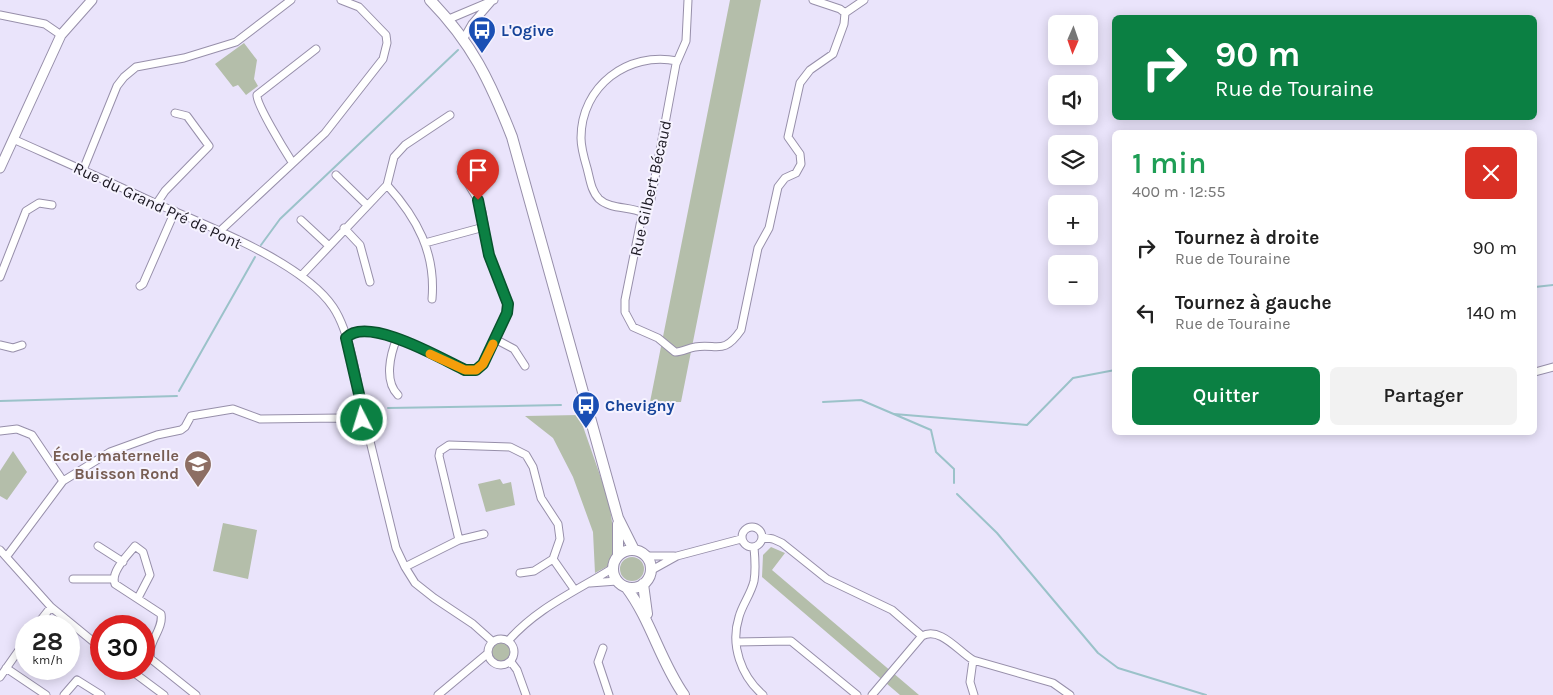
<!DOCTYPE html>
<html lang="fr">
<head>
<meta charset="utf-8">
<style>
  :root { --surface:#fff; --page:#f2f2f2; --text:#222; --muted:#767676; --accent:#0b8043 }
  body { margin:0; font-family:Karla,sans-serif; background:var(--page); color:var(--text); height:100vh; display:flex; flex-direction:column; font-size:19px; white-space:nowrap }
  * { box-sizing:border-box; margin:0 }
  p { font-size:16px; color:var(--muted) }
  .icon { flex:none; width:28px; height:28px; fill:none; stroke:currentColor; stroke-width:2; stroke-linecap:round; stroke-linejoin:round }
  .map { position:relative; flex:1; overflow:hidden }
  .drawer { position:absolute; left:1112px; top:130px; width:425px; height:305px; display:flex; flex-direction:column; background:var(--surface); border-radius:8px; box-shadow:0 2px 12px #0003 }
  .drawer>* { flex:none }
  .banner { position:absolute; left:1112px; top:15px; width:425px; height:105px; border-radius:8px; box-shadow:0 2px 12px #0003; background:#0b8043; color:#fff; overflow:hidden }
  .needle { width:32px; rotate:182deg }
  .tools { position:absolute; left:1048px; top:15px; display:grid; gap:10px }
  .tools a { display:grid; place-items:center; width:50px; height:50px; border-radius:8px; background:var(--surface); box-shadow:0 2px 12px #0003; font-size:25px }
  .speed { position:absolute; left:15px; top:615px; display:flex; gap:10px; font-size:25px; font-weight:700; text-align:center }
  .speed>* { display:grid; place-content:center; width:65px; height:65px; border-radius:50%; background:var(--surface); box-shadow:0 2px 12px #0003; line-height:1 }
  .speed small { font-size:12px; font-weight:400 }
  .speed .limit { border:8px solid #d22; background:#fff; color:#111 }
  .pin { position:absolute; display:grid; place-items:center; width:42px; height:42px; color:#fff; margin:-51px -21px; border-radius:50% 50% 50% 0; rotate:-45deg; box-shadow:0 0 5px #0007 }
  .pin .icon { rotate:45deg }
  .me { position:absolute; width:55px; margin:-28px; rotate:355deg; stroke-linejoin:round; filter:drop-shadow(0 0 4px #0008) }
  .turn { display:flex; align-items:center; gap:18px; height:105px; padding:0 20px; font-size:22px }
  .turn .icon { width:65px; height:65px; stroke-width:2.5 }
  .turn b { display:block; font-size:35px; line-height:42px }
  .round { display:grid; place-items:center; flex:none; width:52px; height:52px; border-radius:8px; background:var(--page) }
  .overview { display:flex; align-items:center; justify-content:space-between; height:85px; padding:0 20px }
  h1 { font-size:30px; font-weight:600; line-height:38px; color:#1e9e55 }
  .action { display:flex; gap:10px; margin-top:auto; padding:10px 20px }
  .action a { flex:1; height:58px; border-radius:8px; background:var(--accent); color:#fff; font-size:20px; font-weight:600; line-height:58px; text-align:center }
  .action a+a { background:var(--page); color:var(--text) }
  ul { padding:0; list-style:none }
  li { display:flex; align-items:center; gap:15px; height:65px; padding:0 20px }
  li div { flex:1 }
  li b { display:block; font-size:19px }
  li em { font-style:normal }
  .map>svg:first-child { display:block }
  .green { fill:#b4beaa }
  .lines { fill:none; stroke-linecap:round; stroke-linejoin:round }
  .stream { stroke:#9bc2c9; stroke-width:2 }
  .minor-casing { stroke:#978faa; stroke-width:9 }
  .tertiary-casing { stroke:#978faa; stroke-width:11 }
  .secondary-casing { stroke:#978faa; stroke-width:12 }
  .minor { stroke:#fff; stroke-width:7 }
  .tertiary { stroke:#fff; stroke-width:9 }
  .secondary { stroke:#fff; stroke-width:10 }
  .route-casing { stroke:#07532c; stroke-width:12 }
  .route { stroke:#0b8043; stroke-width:9 }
  .slow { stroke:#f59e0b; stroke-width:9 }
  .labels { text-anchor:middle; stroke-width:4; stroke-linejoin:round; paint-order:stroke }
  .transit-label { font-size:16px; font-weight:bold; fill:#164399; stroke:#f6f3ff; text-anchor:start }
  .street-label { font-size:16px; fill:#1a1721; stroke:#f6f3ff }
  .education-label { font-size:16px; font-weight:bold; fill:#785e54; stroke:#f6f3ff; text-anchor:end }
</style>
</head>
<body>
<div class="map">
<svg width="1553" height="695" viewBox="0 0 1553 695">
  <rect width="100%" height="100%" fill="#eae4fb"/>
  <!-- green -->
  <path class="green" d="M730,0H761L681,402H650Z
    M244,43L257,60L254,79L258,86L246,95L238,85L233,87L215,64Z
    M579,415L609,501L616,550L610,565L595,573L593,532L573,477L553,438L525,416Z
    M13,451L27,472L7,500L0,496V471Z
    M500,479L503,484L511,482L515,505L486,512L478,484Z
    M223,523L257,530L248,579L213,571Z
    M771,547L785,553L772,570L919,695H900L762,577L763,555Z
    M620 569a12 12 0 1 1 24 0a12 12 0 1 1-24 0Z
    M491 652a10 10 0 1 1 20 0a10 10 0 1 1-20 0Z"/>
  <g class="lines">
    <!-- stream -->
    <path class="stream" d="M261,245L280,219L458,50
      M1535,287L1553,285
      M179,391L255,257
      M0,401L177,396
      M823,402L861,400L931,430L936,452L954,469V483
      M388,408L561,405
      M894,414L1027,425L1073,378L1115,370
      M957,494L997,533L1098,653L1118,668L1206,695"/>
    <!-- minor casing -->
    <g class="minor-casing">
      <path id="minor" d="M688,0L686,41L676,64L651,199L642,215L625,300V312L633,327L658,338L675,352C682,352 688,348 695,347C717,343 723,356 741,330L758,248L769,228L778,187L785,178L796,173L801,164L800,154L788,137L800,83L810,70L833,54L844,24L845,13
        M813,0L840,9L845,13
        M845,13L864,0
        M0,15L45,24L61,35
        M449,19L494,0
        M464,38L472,24L491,2
        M13,139C60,160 108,181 155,203C205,225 303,262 333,307C350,332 360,389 362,419C363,424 367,432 369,437L396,548L405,567L415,583L434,598L473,624L492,641
        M292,162C285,151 256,104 257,95L316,49
        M83,170L117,86L124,77L136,67L184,58L236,42L291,0
        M336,175L367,205
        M387,185C417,218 436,253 432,299
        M157,203L165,191L209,146L187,116L175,113
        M643,213C630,206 611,210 599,199C591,191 590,179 587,168C584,158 581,148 581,138C581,86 628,51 677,61
        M301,220L328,245
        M344,228L360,245L370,282
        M219,232L325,133L383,59L387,43L386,35L359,7L341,0
        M425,243L484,227
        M302,275L387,185L394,157L405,145L450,115
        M0,277L26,211L39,203L52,205
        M140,286L143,284L175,211
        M346,338C367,315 441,359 465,370L476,371L483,364L507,313L508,304L489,255L482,212L478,200L461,172
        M397,338C390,355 384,381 398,395
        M495,339L514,349L525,366
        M0,345L13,348L22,345
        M1535,372L1553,367
        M0,431L17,429L32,435L63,481
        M742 537a10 10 0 1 1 20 0a10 10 0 1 1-20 0Z
        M762,537L773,539L782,543L827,579L892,610L922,636
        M459,540L484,534
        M98,546L123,562
        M754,547C755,558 756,570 754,581C751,594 742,605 739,617C730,645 741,676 763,695
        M0,550L51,607L101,648
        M7,556L63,481L110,452L157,435L181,430L185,427L191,416L233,409L260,419L341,418L362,420
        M646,556H674
        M405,567L459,540L439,456L440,451L449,445L510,447L526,455L533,467L541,498L558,524L560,539L553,559L574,589
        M650,571L677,556L741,539
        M520,573L534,571L553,559
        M73,579H113
        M590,583L617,581
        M138,598L150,575L143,552L135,546C128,555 110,572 115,584L161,614C164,630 146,643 151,659L196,695
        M36,626L51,607
        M922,636C940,626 959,652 973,660L1053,683L1070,695
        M488 652a13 13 0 1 1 26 0a13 13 0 1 1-26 0Z
        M508,641C538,607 575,592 613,568
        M736,642L791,641L857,695
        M603,648L598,662L609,695
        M973,660L970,682L974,695
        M511,662L517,670L526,695
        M6,668L46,695
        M129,669L164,695
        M0,677L26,640
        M64,695L77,680L101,695
        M438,695L487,654
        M872,695L922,636"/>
    </g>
    <!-- tertiary casing -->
    <g class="tertiary-casing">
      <path id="tertiary" d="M0,168L61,35L92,0"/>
    </g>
    <!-- secondary casing -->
    <g class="secondary-casing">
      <path id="secondary" d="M430,0C472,43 490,81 512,137L618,518L634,550
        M618,524V555
        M613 569a19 19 0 1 1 38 0a19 19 0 1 1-38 0Z
        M643,584L647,614
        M626,587C651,620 660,661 684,695"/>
    </g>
    <!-- minor -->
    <use href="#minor" class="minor"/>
    <!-- tertiary -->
    <use href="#tertiary" class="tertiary"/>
    <!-- secondary -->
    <use href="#secondary" class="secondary"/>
  </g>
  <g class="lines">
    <!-- route casing -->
    <g class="route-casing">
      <path id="route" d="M362,420V407L346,338C367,315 442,359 465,370H476L483,364L507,313L508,304L489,255L478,200"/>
    </g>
    <!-- route -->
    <use href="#route" class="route"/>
    <!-- slow -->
    <path class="slow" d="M430,354L465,370H476L483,364L493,344"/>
  </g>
  <!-- icons -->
  <defs>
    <g id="bus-pin" transform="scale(1.4375)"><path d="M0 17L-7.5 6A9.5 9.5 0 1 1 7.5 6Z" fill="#1a4fb4" stroke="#f6f3ff"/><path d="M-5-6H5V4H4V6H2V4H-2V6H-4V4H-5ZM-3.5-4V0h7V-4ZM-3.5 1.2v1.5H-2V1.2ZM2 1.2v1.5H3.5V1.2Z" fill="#fff"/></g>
    <g id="school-pin" transform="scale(1.4375)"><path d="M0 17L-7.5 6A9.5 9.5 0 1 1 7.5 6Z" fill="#8d6e63" stroke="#f6f3ff"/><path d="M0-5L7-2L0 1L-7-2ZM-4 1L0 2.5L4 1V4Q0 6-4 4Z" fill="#fff"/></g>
  </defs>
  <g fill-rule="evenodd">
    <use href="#bus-pin" x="482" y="30"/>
    <use href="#bus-pin" x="586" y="405"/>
    <use href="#school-pin" x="198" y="464"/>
  </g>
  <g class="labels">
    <!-- transit labels -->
    <g class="transit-label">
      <text x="501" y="36">L'Ogive</text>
      <text x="605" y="411">Chevigny</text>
    </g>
    <!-- street labels -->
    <g class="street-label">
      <text transform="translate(650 188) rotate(-77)" y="6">Rue Gilbert Bécaud</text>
      <text transform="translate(158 205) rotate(25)" y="6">Rue du Grand Pré de Pont</text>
    </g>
    <!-- education labels -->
    <g class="education-label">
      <text x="179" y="461">École maternelle<tspan x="179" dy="18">Buisson Rond</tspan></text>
    </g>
  </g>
</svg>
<div class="tools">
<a><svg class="needle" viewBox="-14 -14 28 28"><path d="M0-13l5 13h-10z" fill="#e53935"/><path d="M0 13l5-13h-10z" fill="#767676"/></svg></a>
<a><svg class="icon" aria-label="sound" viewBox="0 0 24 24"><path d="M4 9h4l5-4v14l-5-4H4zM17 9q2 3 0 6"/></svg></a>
<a><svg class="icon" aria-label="layers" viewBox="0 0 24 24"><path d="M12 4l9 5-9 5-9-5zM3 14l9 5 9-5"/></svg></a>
<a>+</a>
<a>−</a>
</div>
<div class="speed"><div>28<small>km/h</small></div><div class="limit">30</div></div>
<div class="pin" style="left:478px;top:200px;background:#d93025"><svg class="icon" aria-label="arrive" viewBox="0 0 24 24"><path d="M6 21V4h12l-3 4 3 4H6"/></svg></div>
<svg class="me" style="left:362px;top:420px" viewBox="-20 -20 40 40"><circle r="17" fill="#0b8043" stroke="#fff" stroke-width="3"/><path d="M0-11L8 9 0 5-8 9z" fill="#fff"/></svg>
<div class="banner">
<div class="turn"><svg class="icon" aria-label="right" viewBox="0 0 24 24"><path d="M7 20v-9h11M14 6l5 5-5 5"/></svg><div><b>90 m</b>Rue de Touraine</div></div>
</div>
<section class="drawer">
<div class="overview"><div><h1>1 min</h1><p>400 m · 12:55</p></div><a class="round" style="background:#d93025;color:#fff"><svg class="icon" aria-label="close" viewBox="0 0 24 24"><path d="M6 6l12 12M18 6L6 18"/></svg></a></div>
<ul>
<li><svg class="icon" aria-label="right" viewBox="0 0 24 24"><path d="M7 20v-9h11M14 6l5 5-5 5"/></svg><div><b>Tournez à droite</b><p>Rue de Touraine</p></div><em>90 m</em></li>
<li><svg class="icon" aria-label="left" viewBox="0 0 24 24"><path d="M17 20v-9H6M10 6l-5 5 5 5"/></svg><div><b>Tournez à gauche</b><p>Rue de Touraine</p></div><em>140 m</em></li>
</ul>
<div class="action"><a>Quitter</a><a>Partager</a></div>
</section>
</div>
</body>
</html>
